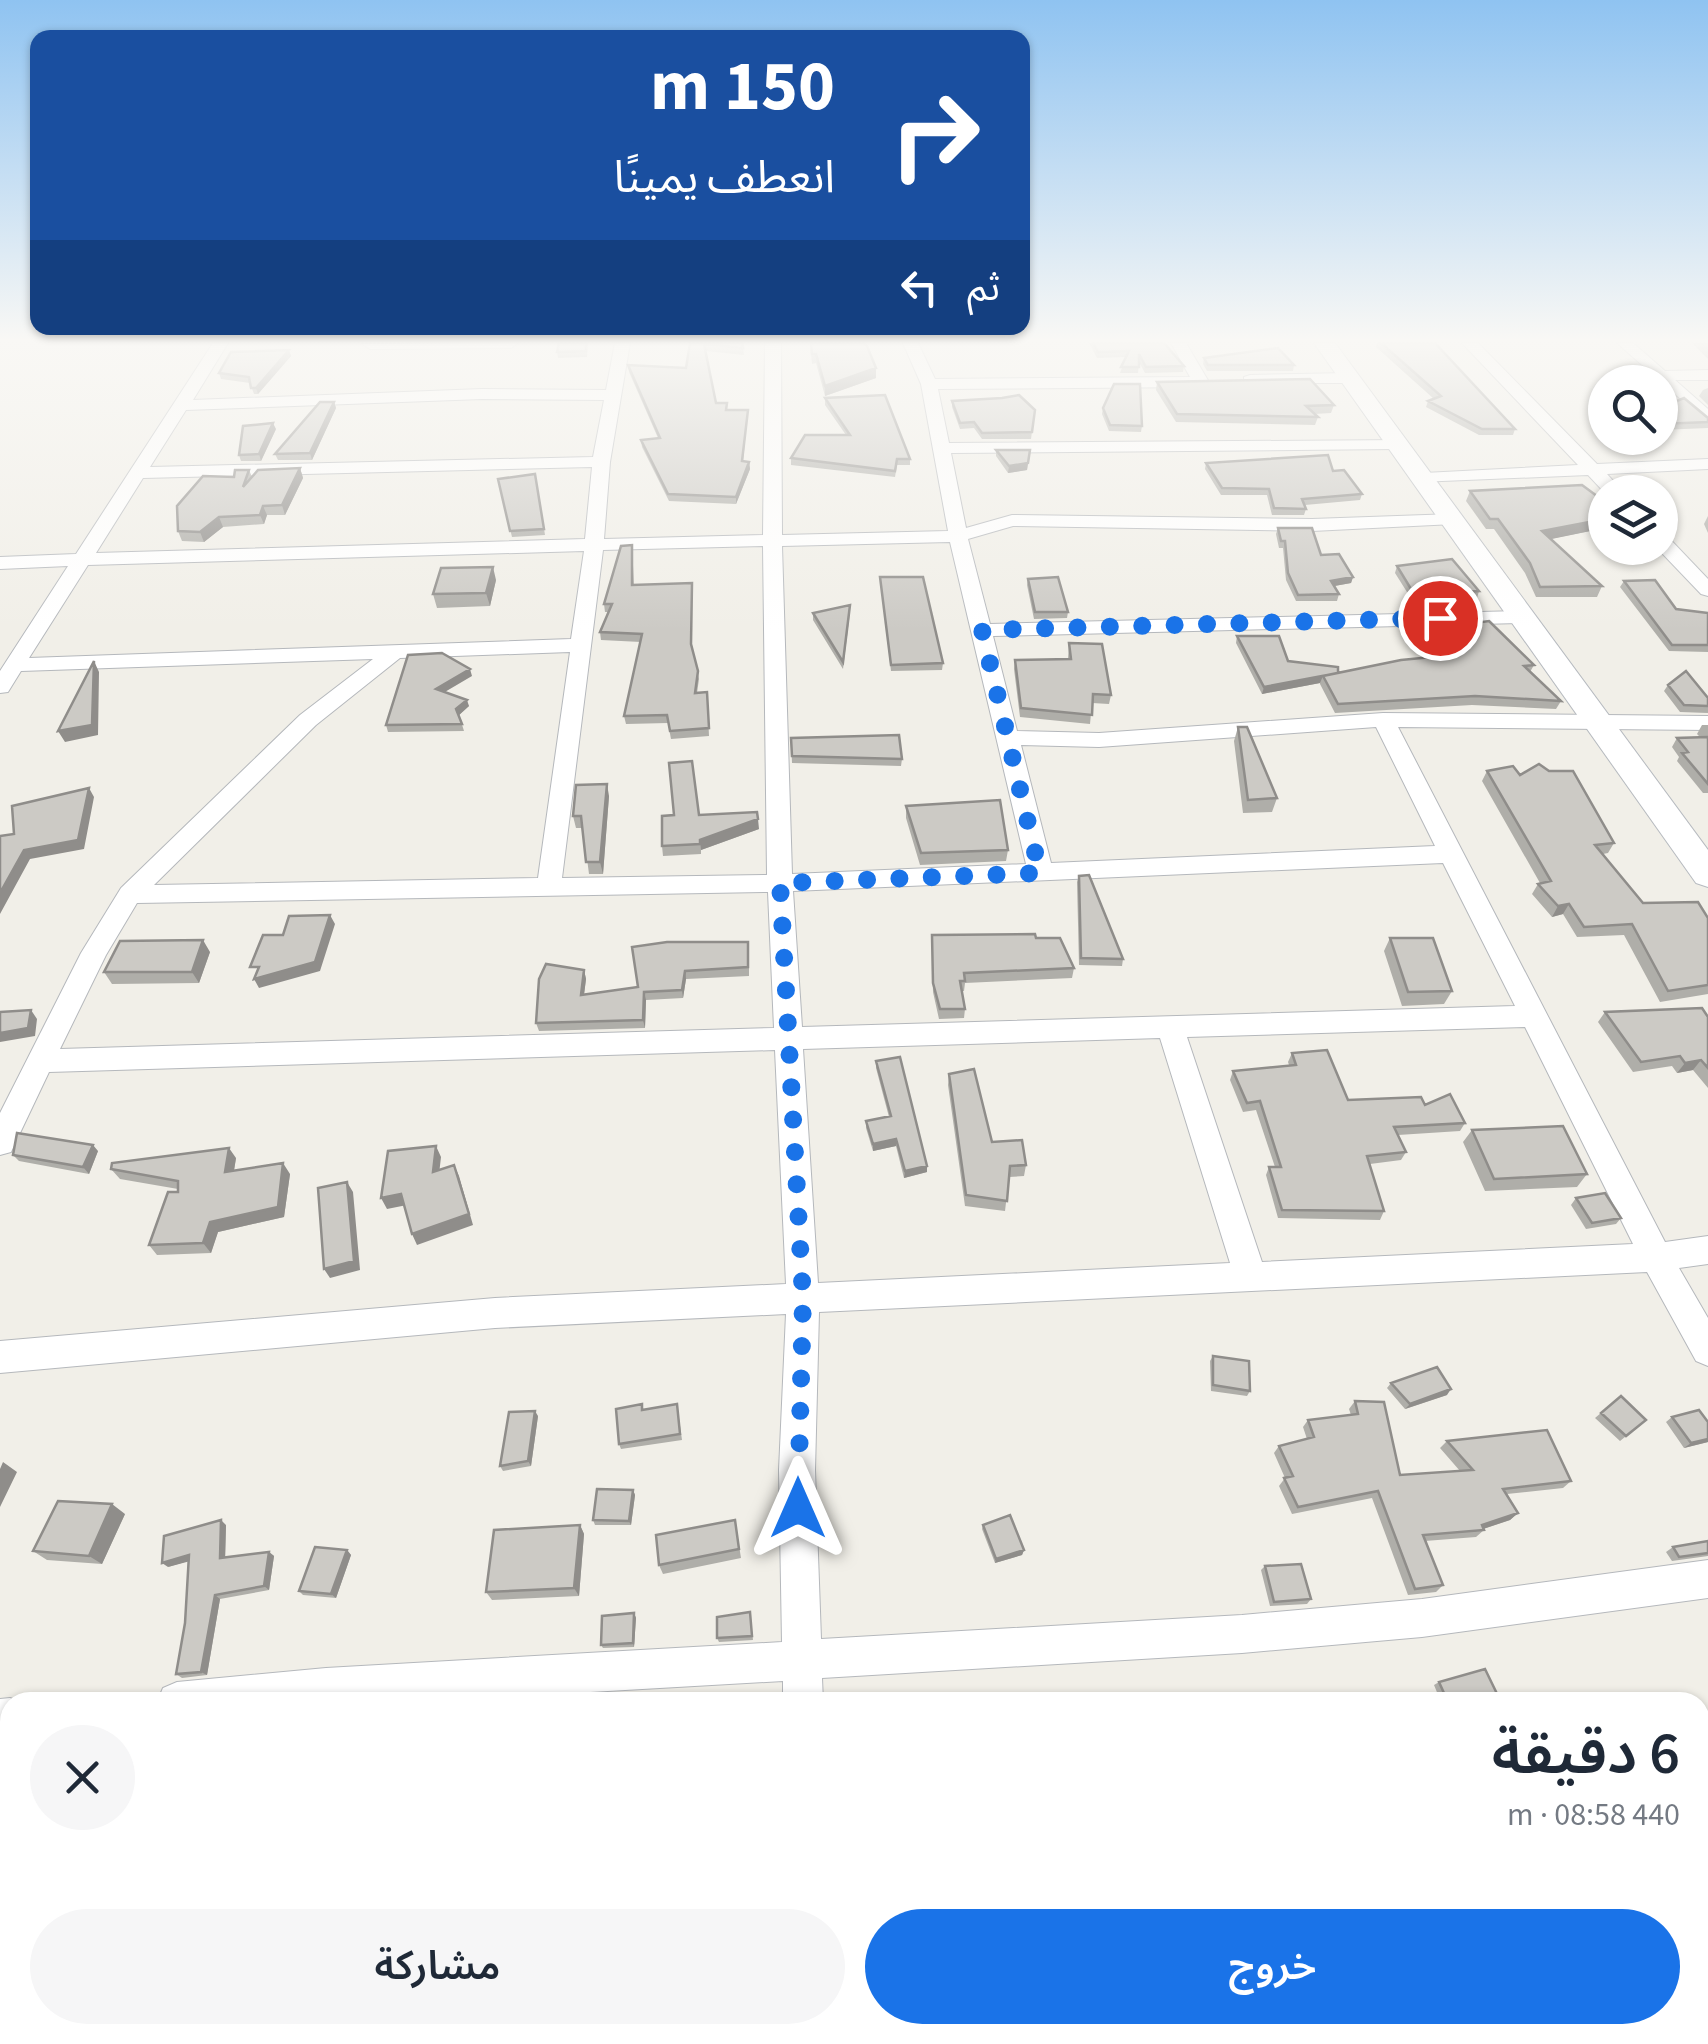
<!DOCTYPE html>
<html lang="ar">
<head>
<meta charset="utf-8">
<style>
  :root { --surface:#fff; --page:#f6f6f7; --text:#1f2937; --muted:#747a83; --accent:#1a73e8 }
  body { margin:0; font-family:"Source Sans 3","Noto Sans Arabic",sans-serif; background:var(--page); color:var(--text); direction:rtl; height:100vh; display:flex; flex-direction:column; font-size:38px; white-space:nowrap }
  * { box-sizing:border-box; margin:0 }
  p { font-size:32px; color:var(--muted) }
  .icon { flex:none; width:55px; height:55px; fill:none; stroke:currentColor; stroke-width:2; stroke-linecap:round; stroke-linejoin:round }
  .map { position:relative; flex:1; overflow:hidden; direction:ltr }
  .details { position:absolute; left:0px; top:1692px; width:1710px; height:352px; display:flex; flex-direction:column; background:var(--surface); border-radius:30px 30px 0 0; box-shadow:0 2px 8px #0004; direction:rtl }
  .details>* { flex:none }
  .guide { position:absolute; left:30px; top:30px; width:1000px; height:305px; border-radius:20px; box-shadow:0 2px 8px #0004; direction:rtl; background:#1a4fa0; color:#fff; overflow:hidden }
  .tools { position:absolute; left:1588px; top:365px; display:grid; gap:20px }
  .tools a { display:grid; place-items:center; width:90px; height:90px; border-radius:50%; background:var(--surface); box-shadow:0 2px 8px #0004; font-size:50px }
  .pin { position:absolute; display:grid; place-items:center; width:85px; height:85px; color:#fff; margin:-42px; border:5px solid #fff; border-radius:50%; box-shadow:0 2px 10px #0007 }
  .me { position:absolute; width:110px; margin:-55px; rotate:0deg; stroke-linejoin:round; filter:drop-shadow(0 0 8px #0008) }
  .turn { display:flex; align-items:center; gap:35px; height:210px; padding:0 30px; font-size:45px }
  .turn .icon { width:130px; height:130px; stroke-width:2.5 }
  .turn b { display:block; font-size:70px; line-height:85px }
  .then { display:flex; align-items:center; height:95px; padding:0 30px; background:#0003; gap:20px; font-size:38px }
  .round { display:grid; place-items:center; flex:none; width:105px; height:105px; border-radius:52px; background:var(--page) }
  .headline { display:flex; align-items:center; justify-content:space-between; height:170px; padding:0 30px }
  h1 { font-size:60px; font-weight:600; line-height:75px }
  .cta { display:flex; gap:20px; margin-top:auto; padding:20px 30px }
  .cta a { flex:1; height:115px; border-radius:60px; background:var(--accent); color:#fff; font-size:40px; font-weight:600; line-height:115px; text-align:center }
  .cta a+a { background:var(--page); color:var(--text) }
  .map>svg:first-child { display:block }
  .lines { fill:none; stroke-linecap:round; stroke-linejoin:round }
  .street-casing { stroke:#b5b8bc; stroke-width:2 }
  .secondary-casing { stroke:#b6babf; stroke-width:2 }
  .street { fill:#fff; fill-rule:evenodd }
  .secondary { fill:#fff; fill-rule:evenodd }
  .wall { fill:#afaea9 }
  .shaded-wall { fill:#8f8d8a }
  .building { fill:#cccac5; stroke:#8f8d8a; stroke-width:2.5 }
  .route { stroke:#1a73e8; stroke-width:18; stroke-dasharray:0 32.4 }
</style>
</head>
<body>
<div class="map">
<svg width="1708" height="2044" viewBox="0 0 1708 2044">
  <rect width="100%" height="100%" fill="#f1efe8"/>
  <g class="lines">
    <!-- street casing -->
    <g class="street-casing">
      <path id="street" d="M213,343H228L193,400L482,389L606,390L615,343H630L610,462L604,539L763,535L765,343H781L782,535L948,531L921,384L903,343H918L935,379L1190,377L1171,343H1186L1209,382L1201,387L938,389L949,443L1404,440V448L1398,449L951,453L966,528L1012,515L1312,519L1454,514L1463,519L1454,524L1312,531L1013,526L968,539L990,624L1520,611L1530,617L1520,623L993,636L1017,731L1099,733L1383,713L1708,716V730L1398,727L1665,1242L1708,1236V1264L1679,1268L1708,1318V1366L1696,1361L1647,1272L819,1312L815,1470L821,1639L1242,1615L1422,1599L1708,1560V1598L1422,1637L1242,1653L822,1678L823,1702H783V1681L416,1702H157L163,1688L177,1682L326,1668L782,1642L779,1470L786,1314L495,1328L0,1373V1341L495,1298L786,1284L775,1050L49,1072L11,1152L0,1155V1113L81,953L121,888L300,715L373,659L21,671L8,692L0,693V671L68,566L0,569V557L76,554ZM482,399L604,400L593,457L150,467L186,410ZM592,467L585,539L96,553L143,478ZM950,542L1026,864L792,874L782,546ZM763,546L767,875L562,878L603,550ZM584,551L571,639L29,658L88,565ZM570,652L538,878L154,885L316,725L400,658ZM1376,727L1435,846L1051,863L1021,745L1099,747ZM1443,863L1515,1006L802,1027L793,891ZM768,892L774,1028L60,1049L106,955L137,903ZM1525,1027L1633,1244L1262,1262L1187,1037ZM1160,1038L1230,1263L818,1283L803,1049Z
        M518,343L511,348L370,349L362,344Z
        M1462,343H1478L1597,464L1708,459V469L1607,474L1623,492L1605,493L1588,475L1418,482L1415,478L1424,473L1578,465Z
        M1617,343H1633L1665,371L1708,370V380H1675L1708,409V423Z
        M1250,375L1349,373L1357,378L1349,383H1244V377Z
        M1660,534L1667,536L1708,579V596L1701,594L1657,548H1660Z
        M10,1698L21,1702H10V1738L0,1739V1699Z
        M808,2035H854L855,2044H809Z"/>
    </g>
    <!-- secondary casing -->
    <g class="secondary-casing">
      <path id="secondary" d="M1314,343H1335L1708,850V887L1696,883Z"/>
    </g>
    <!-- street -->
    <use href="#street" class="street"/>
    <!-- secondary -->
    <use href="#secondary" class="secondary"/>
  </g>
  <!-- wall -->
  <path class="wall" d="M588,343L587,357L558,358L557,352Z
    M690,343L743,348L744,355L706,351L716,403L728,410H748L743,462H749L750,469L736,504L669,501L642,447L641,440L658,438L629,372L628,365L686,368Z
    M810,343L876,368V378L825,396L816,363L812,364Z
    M1089,343H1164L1184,366L1183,372L1145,373L1139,362L1138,373H1120L1126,357L1097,358Z
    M1377,343H1435L1515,429L1513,435H1479L1426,407L1428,401L1434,399L1376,347Z
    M1692,343H1708V359Z
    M289,350L291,356L258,394H254L250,383L221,379L219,373Z
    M1204,358L1294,365L1293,371H1207L1203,364Z
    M1157,382L1334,405L1331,413L1314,414L1318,417L1315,425L1176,422L1156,390Z
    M1708,388V405L1699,396L1703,390Z
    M825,398L910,459V465H897L895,477L791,465V458L846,435L825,405Z
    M952,401L1035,410L1031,439H982L974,428L960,429L952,407Z
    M334,402L336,408L312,460H278L275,454Z
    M1103,408L1142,426L1141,432L1109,431L1102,414Z
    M1660,408L1708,418V428L1660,430Z
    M276,429L261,461H241L239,455Z
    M996,450H1030L1027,470L1008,473L996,456Z
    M1206,463L1333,471L1362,494L1360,500L1305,505L1306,509L1304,515H1272L1267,495H1221L1205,469Z
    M300,468L303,478L285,515H267L264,524L223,527L204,542L182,541L178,531L234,477L249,470L252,477Z
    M535,474L545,535L512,537L498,479Z
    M1470,491L1605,528L1550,539L1602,586L1597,597H1536L1525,573L1494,529H1486L1466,501Z
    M1708,516V533L1704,524Z
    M1278,528L1353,577L1351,583L1334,586L1339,594L1337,601H1296L1286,580L1283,548H1279L1276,534Z
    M632,545L634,585L692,583V648L699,679L697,693L707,692L709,736L671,739L668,723L626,724L624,716L641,642L601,640L600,632L609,612H605L604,604Z
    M1397,566L1479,591L1477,598L1412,600L1395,573Z
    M880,577L943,663L942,670L891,671Z
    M1028,579L1068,612L1067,618L1034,619L1027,585Z
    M496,580L490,606L437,608L433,594Z
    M1624,581L1676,609L1708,613V652L1669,651L1620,587Z
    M850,612L843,669L813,620V613Z
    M1439,628L1534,665L1530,672L1561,701L1556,709L1472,705L1335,713L1320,684V683L1262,694L1236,643L1237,636L1288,661L1338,673L1446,656L1436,636Z
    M1069,643L1111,695L1109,704L1092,703L1090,724L1020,717L1014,669L1015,660L1068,659Z
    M472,676L444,692L469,706L459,715L464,731L388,732L386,725Z
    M1668,685L1708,698V713L1680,712L1664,691Z
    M1702,725H1708V793H1703L1677,761L1679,757L1672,747L1677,738L1700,737L1697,734Z
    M1238,727L1277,798L1272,812L1243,813L1234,741Z
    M791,738L902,759L901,766L792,763Z
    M1487,771L1520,775L1614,843L1608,853L1603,854L1643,903L1708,918V994L1660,1002L1624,935L1577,937L1563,914L1552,917L1532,894L1538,884L1540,883L1482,781Z
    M609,796L603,874H589L583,828H576L573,816Z
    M906,806L1008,850L1006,861L920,865L906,818Z
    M674,815H699L759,829L701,850V854L663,856L662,846Z
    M1079,876L1123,959L1122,966L1079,965L1077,882Z
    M932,935L1036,938L1074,968L1072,978L965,983L964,991H962L965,1009L964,1018L939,1019L933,992Z
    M1390,938L1452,991L1444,1004L1402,1006L1384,951Z
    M749,950V976L686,979L683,998L646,1000L645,1028L539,1031L536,1023L584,970L586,979L584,994L638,987Z
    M210,952L199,983L112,984L104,972Z
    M1605,1012L1708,1017V1088L1693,1070L1677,1073L1672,1066L1633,1072L1598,1022Z
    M1292,1053L1348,1100L1425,1105L1465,1123L1460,1131L1398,1135L1406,1152L1401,1160L1370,1164L1384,1211L1380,1220L1278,1218L1266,1175L1269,1167H1275L1256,1110L1243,1112L1230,1080L1233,1071L1289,1065L1288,1062Z
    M876,1061L927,1166V1172L904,1178L896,1146L873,1151L866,1128V1121L889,1117L876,1068Z
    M949,1074L992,1142L1026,1165L1024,1176L1009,1177L1005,1211L965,1206L948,1085Z
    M1472,1130L1587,1174L1577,1187L1485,1191L1463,1142Z
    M98,1151L89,1174L19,1161L13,1155Z
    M236,1158L234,1171L290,1174L284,1217L218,1232L211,1253L157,1255L149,1245L178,1189L120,1179L111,1169Z
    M1576,1198L1621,1218L1616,1224L1586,1229L1571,1205Z
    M1213,1356L1250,1391L1247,1396L1211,1391L1210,1361Z
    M1391,1383L1447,1395L1405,1409L1387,1388Z
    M1621,1396L1646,1420L1620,1441L1595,1418Z
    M1355,1401L1400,1475L1460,1471L1440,1448L1447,1441L1571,1481L1563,1488L1507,1494L1518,1513L1510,1520L1483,1529L1484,1530L1476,1537L1425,1541L1443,1585L1436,1592L1408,1595L1372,1498L1292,1514L1279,1486L1285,1478L1274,1453L1279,1446L1307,1439L1303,1427L1308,1420L1351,1415L1349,1409Z
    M677,1404L682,1440L621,1449L619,1444L643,1410Z
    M538,1416L531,1466L503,1471L500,1466Z
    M1672,1417L1708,1422V1442L1684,1448L1666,1422Z
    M633,1490L635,1495L631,1525H595L593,1520Z
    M125,1514L102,1564L47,1560L33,1551Z
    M735,1520L741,1558L663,1574L659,1565Z
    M226,1525L225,1557L269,1552L274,1556L269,1590L220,1599L207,1675L182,1678L176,1674L185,1623L188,1561L168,1567Z
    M580,1525L584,1534L579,1596L492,1600L486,1592Z
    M983,1525L1024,1550L1022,1555L995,1563L982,1529Z
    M1708,1541V1556L1672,1561L1666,1552L1673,1547Z
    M347,1550L351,1555L336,1598L303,1595L299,1591Z
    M1265,1566L1311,1599L1307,1604L1270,1606L1261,1570Z
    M750,1612L753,1640L719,1642L717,1638Z
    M634,1613L636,1618L634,1647L603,1648L601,1645Z
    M1439,1682L1501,1702H1441L1434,1685Z
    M1708,1773V1830L1700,1818V1777Z
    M1708,1989V2038L1704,2039L1700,2030V1990Z"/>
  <!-- shaded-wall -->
  <path class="shaded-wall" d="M289,350L291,356L258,394L256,388Z
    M876,368V378L825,396V386Z
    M334,402L336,408L312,460L310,453Z
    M273,423L276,429L261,461L259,454Z
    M749,462L750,469L736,504V497Z
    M1028,463L1027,470L1008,473L1009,466Z
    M300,468L303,478L285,515L282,505Z
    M263,506L267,515L264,524L260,515Z
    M219,517L223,527L204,542L200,532Z
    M1605,519V528L1537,542L1542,531Z
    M493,567L496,580L490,606L486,593Z
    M1353,577L1351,583L1329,587L1331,581Z
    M94,661L99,672L98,735L65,742L58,731Z
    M470,669L472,676L438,696L436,689Z
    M1338,673L1323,676L1320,683L1262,694L1264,687Z
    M467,700L469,706L458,716L456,709Z
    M607,784L609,796L603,874L600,862Z
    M89,788L94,797L84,849L30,859L0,914V893L24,850Z
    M758,819L759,829L701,850L700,840Z
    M1569,904L1563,914L1552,917L1558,906Z
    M330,915L335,924L320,971L259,988L254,979Z
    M203,940L210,952L199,983L192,972Z
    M584,970L586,979L583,1003L581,995Z
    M685,971L686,979L683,998L682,990Z
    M644,992L646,1000L645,1028L643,1020Z
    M31,1010L37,1019L35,1036L0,1042V1033Z
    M1701,1060L1693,1070L1677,1073L1685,1063Z
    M896,1139V1146L873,1151V1144Z
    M93,1145L98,1151L89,1174L83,1167Z
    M436,1146L441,1157L438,1183L433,1172Z
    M229,1148L236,1158L232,1182L225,1172Z
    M283,1163L290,1174L284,1217L218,1232L211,1253L203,1243L210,1222Z
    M454,1165L459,1176L473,1225L417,1245L412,1234Z
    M927,1166V1172L904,1178L905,1171Z
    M347,1182L353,1192L360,1270L330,1278L324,1269Z
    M401,1194L407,1205L387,1209L381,1198Z
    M1451,1389L1447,1395L1405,1409L1410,1404Z
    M535,1411L538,1416L531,1466L528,1461Z
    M1708,1439V1442L1684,1448L1691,1443Z
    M3,1462L17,1472L0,1507V1469Z
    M633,1490L635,1495L631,1525L629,1521Z
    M112,1504L125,1514L102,1564L89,1556Z
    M1518,1513L1510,1520L1474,1532L1482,1525Z
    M221,1520L226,1525L225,1563L220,1558Z
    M580,1525L584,1534L579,1596L574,1588Z
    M347,1550L351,1555L336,1598L331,1594Z
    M1024,1550L1022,1555L995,1563L996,1559Z
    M269,1552L274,1556L269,1590L264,1586Z
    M189,1555L194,1560L168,1567L162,1563Z
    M215,1595L220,1599L207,1675L201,1672Z
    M634,1613L636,1618L634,1647L633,1643Z"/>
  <!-- building -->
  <path class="building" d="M559,343H586V351L557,352Z
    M690,343H742L743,348L704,344L716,403H727L726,410H748L742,461L749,462L736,497L668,494L641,440L660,438L628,365L686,368Z
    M811,343H863L867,346L876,368L825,386L816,354H812Z
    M1093,343H1164L1184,366L1146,367L1139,354V367H1121L1129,351L1098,352Z
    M1381,343H1435L1515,429H1482L1428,401L1441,396Z
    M1278,348L1294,365H1208L1204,358Z
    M289,350L256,388H251L249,377L219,373L231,352Z
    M1310,379L1334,405L1306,406L1318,417L1177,414L1157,382Z
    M1114,384H1140L1142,426L1110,425L1103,408Z
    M885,395L910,459H897L895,471L791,458L805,435H850L825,398Z
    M1019,395L1035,410L1032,432L982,433L974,422L960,423L952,401L1002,398Z
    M1684,398L1708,418V422L1660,424V408Z
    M320,402H334L310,453L275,454Z
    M273,423L259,454L239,455L243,426Z
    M996,450H1030L1028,463L1009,466Z
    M1328,455L1333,471L1344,470L1362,494L1302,499L1306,509L1274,508L1269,489L1222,488L1206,463Z
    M300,468L282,505L263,506L260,515L219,517L200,532L178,531L177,506L203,476L234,477L235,470H249L243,487L258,470Z
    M535,474L544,529L510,531L498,479Z
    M1582,485L1605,502V519L1542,531L1602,586L1540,587L1530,563L1498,519H1490L1470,491Z
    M1278,528H1312L1321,555L1339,554L1353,577L1331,581L1339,594L1298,595L1288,573L1285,541H1281Z
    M632,545V585L692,583L691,644L698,671L695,693L707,692L709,728L670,731L667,715L624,716L642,634L600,632L612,604H604L621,546Z
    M1452,559L1479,591L1414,594L1397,566Z
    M493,567L486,593L433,594L441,568Z
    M880,577H923L943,663L891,665Z
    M1058,577L1068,612H1035L1028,579Z
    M1655,580L1676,609L1708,613V645H1672L1624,581Z
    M850,605L843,662L813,613Z
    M1489,621L1534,665L1524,666L1561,701L1475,696L1338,704L1323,676L1401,660L1453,655L1439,628Z
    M1237,636H1279L1288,661L1338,667V673L1264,687Z
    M1069,643L1102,644L1111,695L1093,694L1092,715L1021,708L1015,660L1071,659Z
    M442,653L470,669L436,689L467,700L456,709L462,724L386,725L408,655Z
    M94,661L92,725L58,731Z
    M1686,671L1708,698V706L1684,705L1668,685Z
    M1238,727H1247L1277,798L1248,800Z
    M899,735L902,759L792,756L791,738Z
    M1708,737V784L1682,753L1688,752L1677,738Z
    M692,761L699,815L757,812L758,819L700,840V844L662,846V816L674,815L669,763Z
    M1539,764L1549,771H1573L1614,843L1595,845L1643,903L1698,902L1708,918V985L1668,991L1632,924L1584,927L1569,904L1558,906L1538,884L1551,881L1487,771L1513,766L1520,775Z
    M607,784L600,862H586L581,816H573L576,785Z
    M89,788L78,840L24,850L0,893V836L14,834L12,806Z
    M1000,800L1008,850L921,853L906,806Z
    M1089,875L1123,959L1081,958L1079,876Z
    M330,915L315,962L254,979L259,967H250L263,935H283L289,916Z
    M1035,934L1036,938H1060L1074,968L964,973L965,981H960L965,1009H940L933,983L932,935Z
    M1390,938H1433L1452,991L1408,992Z
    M203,940L192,972H104L120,941Z
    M667,942H748V967L685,971L682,990L644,992L643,1020L536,1023L539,979L546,964L584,970L581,995L638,987L632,947Z
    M1702,1008L1708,1017V1068L1701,1060L1685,1063L1680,1056L1641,1062L1605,1012Z
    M31,1010L28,1028L0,1033V1012Z
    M1327,1050L1348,1100L1421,1097L1425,1105L1450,1094L1465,1123L1394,1127L1406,1152L1367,1156L1384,1211L1282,1210L1269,1167H1281L1260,1101L1247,1103L1233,1071L1296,1065L1292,1053Z
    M900,1057L927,1166L905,1171L896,1139L873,1144L866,1121L891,1116L876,1061Z
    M974,1069L992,1142L1022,1140L1026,1165L1010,1166L1007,1201L966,1195L949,1074Z
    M1563,1126L1587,1174L1494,1179L1472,1130Z
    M17,1133L93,1145L83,1167L13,1155Z
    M436,1146L433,1172L454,1165L469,1214L412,1234L401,1194L381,1198L388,1151Z
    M229,1148L225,1172L283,1163L278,1207L210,1222L203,1243L149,1245L168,1192H178V1181L111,1169L112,1163Z
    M347,1182L354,1261L324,1269L318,1188Z
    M1605,1193L1621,1218L1592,1223L1576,1198Z
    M1213,1356L1249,1361L1250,1391L1213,1385Z
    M1437,1367L1451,1389L1410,1404L1391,1383Z
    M1621,1396L1646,1420L1626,1436L1601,1413Z
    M1355,1401L1384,1402L1400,1475L1473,1470L1447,1441L1547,1430L1571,1481L1503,1489L1518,1513L1482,1525L1484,1530L1423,1535L1443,1585L1415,1589L1378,1491L1298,1507L1284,1478L1293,1476L1279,1446L1314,1437L1308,1420L1358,1414Z
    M642,1404V1410L677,1404L680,1434L619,1444L616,1409Z
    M1699,1410L1708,1422V1439L1691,1443L1672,1417Z
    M535,1411L528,1461L500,1466L509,1412Z
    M597,1489L633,1490L629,1521L593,1520Z
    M58,1501L112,1504L89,1556L33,1551Z
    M1010,1515L1024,1550L996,1559L983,1525Z
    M221,1520L220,1558L269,1552L264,1586L215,1595L201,1672L176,1674L185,1623L189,1555L162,1563L164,1536Z
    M735,1520L739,1549L659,1565L656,1535Z
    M580,1525L574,1588L486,1592L494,1530Z
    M1708,1541V1553L1679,1557L1673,1547Z
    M315,1547L347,1550L331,1594L299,1591Z
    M1301,1564L1311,1599L1274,1602L1265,1566Z
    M750,1612L752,1636L717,1638V1617Z
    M634,1613L633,1643L601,1645L602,1616Z
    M1485,1669L1501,1702H1448L1439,1682Z
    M1708,1774V1812L1700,1800V1778Z
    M1708,1835V1886L1700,1888V1837Z
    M1708,1989V2028L1700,2010V1991Z
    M578,2035H598L596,2041Z
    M1195,2035H1236L1237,2044H1196Z"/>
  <!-- sky -->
  <linearGradient id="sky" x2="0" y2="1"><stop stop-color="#8fc3f1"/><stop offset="0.54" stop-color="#f9f8f5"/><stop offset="1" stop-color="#f9f8f5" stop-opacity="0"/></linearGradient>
  <rect width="1708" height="630" fill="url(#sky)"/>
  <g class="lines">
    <!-- route -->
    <path class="route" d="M798,1508L803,1298L780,883L1040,873L982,630L1440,618"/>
  </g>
</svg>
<div class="tools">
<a><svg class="icon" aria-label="search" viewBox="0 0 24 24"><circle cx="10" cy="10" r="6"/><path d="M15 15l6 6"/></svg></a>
<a><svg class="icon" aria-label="layers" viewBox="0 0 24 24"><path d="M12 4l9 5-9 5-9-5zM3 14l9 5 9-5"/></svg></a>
</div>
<div class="pin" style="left:1440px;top:618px;background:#d93025"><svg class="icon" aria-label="arrive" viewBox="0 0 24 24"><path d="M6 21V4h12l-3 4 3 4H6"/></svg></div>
<svg class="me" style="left:798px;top:1508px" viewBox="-20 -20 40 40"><path d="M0-17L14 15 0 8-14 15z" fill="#1a73e8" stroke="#fff" stroke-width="4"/></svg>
<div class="guide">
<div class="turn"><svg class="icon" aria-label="right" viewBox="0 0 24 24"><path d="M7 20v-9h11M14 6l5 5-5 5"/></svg><div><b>150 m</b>انعطف يمينًا</div></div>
<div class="then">ثم<svg class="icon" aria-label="left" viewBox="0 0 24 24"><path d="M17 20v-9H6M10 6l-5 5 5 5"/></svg></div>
</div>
<section class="details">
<div class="headline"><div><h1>6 دقيقة</h1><p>440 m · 08:58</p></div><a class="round"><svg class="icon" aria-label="close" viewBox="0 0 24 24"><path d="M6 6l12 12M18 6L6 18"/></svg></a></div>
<div class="cta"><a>خروج</a><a>مشاركة</a></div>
</section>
</div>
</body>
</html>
